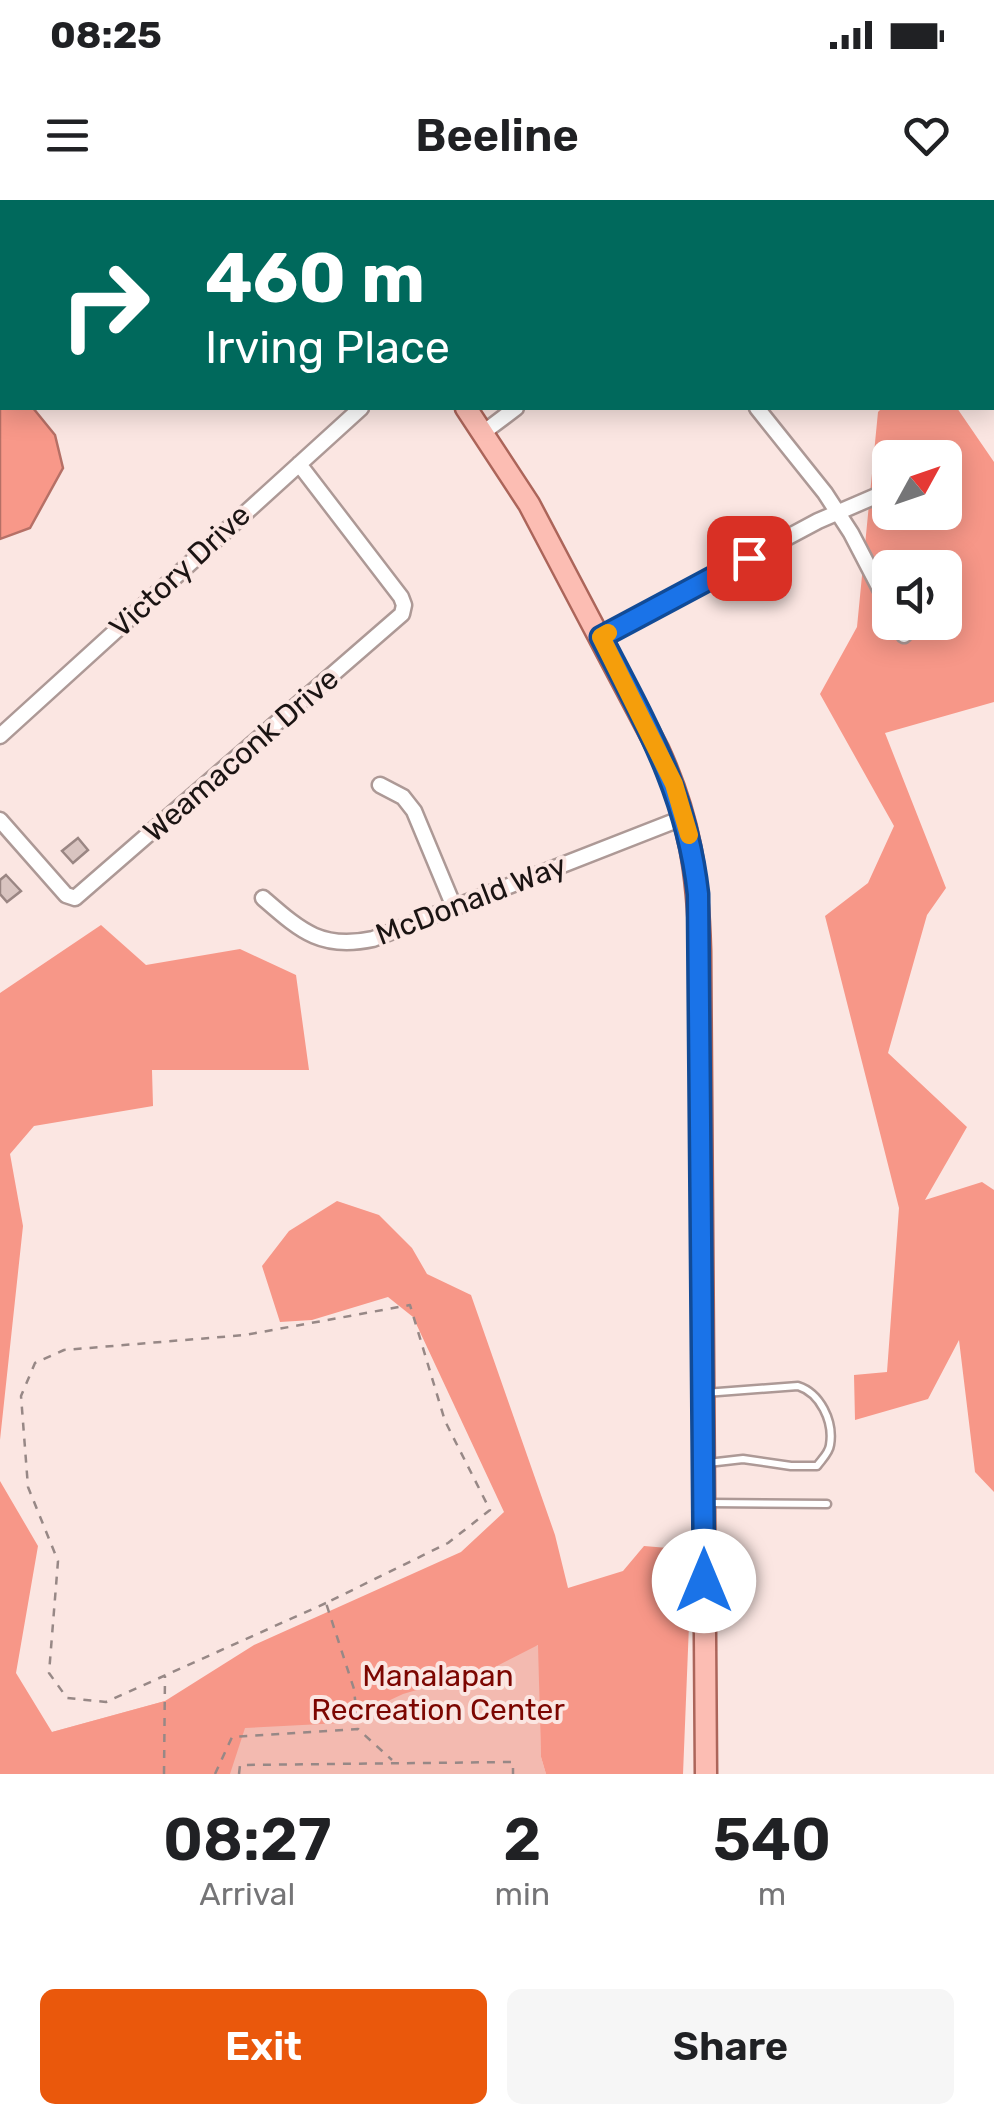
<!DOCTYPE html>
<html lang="en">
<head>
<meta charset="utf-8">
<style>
  :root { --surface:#fff; --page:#f6f6f6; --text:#202124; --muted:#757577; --accent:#ea580c }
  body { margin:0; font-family:Rubik,sans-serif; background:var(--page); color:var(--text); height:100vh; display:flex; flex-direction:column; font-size:38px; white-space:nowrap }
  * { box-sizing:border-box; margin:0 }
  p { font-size:32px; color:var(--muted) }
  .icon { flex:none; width:55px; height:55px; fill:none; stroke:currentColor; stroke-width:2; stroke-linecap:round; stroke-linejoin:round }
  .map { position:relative; height:1574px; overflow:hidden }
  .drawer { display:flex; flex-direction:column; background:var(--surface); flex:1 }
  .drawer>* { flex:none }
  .guide { position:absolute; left:0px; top:0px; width:995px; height:210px; box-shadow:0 5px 25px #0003; background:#00695c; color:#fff; overflow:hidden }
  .needle { width:65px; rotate:50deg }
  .tools { position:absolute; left:872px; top:240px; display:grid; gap:20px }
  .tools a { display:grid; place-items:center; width:90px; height:90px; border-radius:15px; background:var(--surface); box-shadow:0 5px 25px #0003; font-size:50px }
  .pin { position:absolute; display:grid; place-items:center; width:85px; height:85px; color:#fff; margin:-42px; border-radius:20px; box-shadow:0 5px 15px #0006 }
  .me { position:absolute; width:110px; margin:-55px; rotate:0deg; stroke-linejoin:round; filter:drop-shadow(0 0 8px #0008) }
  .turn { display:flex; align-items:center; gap:35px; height:210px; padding:0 40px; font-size:45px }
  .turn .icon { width:130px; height:130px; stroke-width:2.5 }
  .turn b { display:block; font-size:70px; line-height:85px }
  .eta { display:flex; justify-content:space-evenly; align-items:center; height:170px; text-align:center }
  .eta b { font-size:60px; font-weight:600; line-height:70px }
  .cta { display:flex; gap:20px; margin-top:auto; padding:20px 40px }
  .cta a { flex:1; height:115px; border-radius:15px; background:var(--accent); color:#fff; font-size:40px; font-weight:600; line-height:115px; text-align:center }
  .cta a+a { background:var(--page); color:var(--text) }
  .status { display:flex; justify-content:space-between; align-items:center; height:70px; padding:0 50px; background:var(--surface); direction:ltr }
  .status svg { height:28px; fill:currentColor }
  header { display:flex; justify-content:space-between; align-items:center; height:130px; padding:0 40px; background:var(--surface); font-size:45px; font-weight:600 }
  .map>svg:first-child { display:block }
  .green { fill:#f3bab0 }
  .forest { fill:#f79788; fill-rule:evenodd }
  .water { fill:#f89889; stroke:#b67066; stroke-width:2.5 }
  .building { fill:#d9c4c0; stroke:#9a8683; stroke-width:2.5 }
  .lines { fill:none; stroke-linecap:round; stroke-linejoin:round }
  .lane-casing { stroke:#ad9996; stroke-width:11 }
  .street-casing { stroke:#ad9996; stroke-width:19 }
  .secondary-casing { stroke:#ad9996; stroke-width:25 }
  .primary-casing { stroke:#ac655a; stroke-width:25 }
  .path { stroke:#978886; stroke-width:2.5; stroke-dasharray:8 8; stroke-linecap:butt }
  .lane { stroke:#fff; stroke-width:6 }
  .street { stroke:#fff; stroke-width:14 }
  .secondary { stroke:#feded9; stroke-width:20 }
  .primary { stroke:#fcbdb3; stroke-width:20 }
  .route-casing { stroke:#114b97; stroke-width:25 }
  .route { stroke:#1a73e8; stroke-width:18 }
  .slow { stroke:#f59e0b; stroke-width:18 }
  .labels { text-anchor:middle; stroke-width:8; stroke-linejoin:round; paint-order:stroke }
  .street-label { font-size:30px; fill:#1b1413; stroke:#fbe6e2 }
  .park-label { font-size:30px; fill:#7c0601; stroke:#fbe6e2 }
</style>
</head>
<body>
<div class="status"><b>08:25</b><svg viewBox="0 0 49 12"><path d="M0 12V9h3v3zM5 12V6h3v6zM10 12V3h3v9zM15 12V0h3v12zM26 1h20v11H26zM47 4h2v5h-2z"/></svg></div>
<header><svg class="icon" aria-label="menu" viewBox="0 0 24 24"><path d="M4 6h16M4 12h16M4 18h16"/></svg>Beeline<svg class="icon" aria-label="heart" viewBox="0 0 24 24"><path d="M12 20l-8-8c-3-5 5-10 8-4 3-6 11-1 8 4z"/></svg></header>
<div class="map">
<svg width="994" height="1574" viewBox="0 0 994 1574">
  <rect width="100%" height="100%" fill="#fbe6e2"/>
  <!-- green -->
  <path class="green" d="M539,1445L541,1557L546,1574H0L52,1532L165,1501Z"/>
  <!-- forest -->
  <path class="forest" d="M882,208H957L994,262V502L885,533L946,688L927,715L888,853L967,927L925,1000L982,982L994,990V1292L975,1272L959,1140L928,1199L855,1220L854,1175L887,1172L899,1008L825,716L868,683L894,626L820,494L857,427L878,212ZM890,258H945V312H890ZM890,368H945V422H890Z
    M101,725L146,765L240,749L296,775L309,870H152L153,906L34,926L10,954L23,1026L0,1240V793Z
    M337,1001L379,1015L412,1048L427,1074L471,1095L555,1335L568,1388L623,1371L644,1346L692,1350L683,1574H546L541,1557L538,1445L495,1467L403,1494L341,1523L245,1528L230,1574H0V1281L38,1346L16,1473L52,1532L165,1501L254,1445L461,1352L504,1312L413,1117L388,1097L312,1120L280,1122L262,1066L289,1031Z"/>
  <!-- water -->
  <path class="water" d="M0,69L2,208H33L55,235L63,268L30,328L0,339Z"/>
  <!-- building -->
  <path class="building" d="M78,638L88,650L73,663L62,651Z
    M6,675L21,691L7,702L0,694V680Z"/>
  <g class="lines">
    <!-- lane casing -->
    <g class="lane-casing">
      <path id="lane" d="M909,0L911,2
        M960,2L962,0
        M992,187L994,191
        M705,1193L798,1186C820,1193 834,1221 830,1245C829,1253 822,1259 817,1266H791L743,1259L708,1263
        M710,1303L827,1304"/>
    </g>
    <!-- street casing -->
    <g class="street-casing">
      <path id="street" d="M595,0L597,2
        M788,2L791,0
        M757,208L825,293L851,333L890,408
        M484,232L516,208
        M898,422L904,435
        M601,437L818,321L890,290
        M0,536L361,208
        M380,585L403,597L414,611L454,707
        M0,620L66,695L75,698L402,414L404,405L401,397L299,264
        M263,698C301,731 321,750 373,739L685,617"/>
    </g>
    <!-- secondary casing -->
    <g class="secondary-casing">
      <path id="secondary" d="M59,2L62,0
        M0,48L2,47"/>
    </g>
    <!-- primary casing -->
    <g class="primary-casing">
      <path id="primary" d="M308,0L310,2
        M466,208L529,304L658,549C690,618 698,675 700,751L706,1574"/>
    </g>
    <!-- path -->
    <path class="path" d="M326,1403L106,1502L67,1498L49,1473L58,1361L28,1287L21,1196L35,1163L64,1150L245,1135L410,1105L445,1221L490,1310L448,1343L326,1403L354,1489L358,1529
      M164,1574L165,1476
      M215,1574L232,1537L358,1529L392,1560
      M239,1574L240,1565L513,1562V1574"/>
    <!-- lane -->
    <use href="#lane" class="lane"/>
    <!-- street -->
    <use href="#street" class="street"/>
    <!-- secondary -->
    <use href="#secondary" class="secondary"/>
    <!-- primary -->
    <use href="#primary" class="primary"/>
  </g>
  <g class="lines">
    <!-- route casing -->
    <g class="route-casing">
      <path id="route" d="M704,1381L698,694C687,594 646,524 601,437L749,358"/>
    </g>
    <!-- route -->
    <use href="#route" class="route"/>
    <!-- slow -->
    <path class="slow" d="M608,433L601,437L674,584L689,635"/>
  </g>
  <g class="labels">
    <!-- street labels -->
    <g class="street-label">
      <text transform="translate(180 371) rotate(-43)" y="10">Victory Drive</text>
      <text transform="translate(241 555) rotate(-41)" y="10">Weamaconk Drive</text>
      <text transform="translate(471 700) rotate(-21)" y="10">McDonald Way</text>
    </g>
    <!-- park labels -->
    <g class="park-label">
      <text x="438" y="1486">Manalapan<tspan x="438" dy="34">Recreation Center</tspan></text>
    </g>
  </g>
</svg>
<div class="tools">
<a><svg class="needle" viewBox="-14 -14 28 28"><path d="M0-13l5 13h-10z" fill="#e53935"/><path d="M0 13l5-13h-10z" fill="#757577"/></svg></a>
<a><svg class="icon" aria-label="sound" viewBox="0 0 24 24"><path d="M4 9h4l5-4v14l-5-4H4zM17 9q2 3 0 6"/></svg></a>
</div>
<div class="pin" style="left:749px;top:358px;background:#d93025"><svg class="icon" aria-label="arrive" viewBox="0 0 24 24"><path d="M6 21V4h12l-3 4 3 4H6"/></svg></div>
<svg class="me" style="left:704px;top:1381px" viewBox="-20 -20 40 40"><circle r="19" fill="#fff"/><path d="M0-13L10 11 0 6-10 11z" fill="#1a73e8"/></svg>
<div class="guide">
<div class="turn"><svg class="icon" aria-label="right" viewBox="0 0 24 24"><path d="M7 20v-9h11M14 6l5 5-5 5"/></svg><div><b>460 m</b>Irving Place</div></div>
</div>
</div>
<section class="drawer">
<div class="eta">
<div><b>08:27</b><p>Arrival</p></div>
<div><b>2</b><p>min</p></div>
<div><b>540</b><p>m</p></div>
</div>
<div class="cta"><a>Exit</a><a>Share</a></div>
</section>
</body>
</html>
